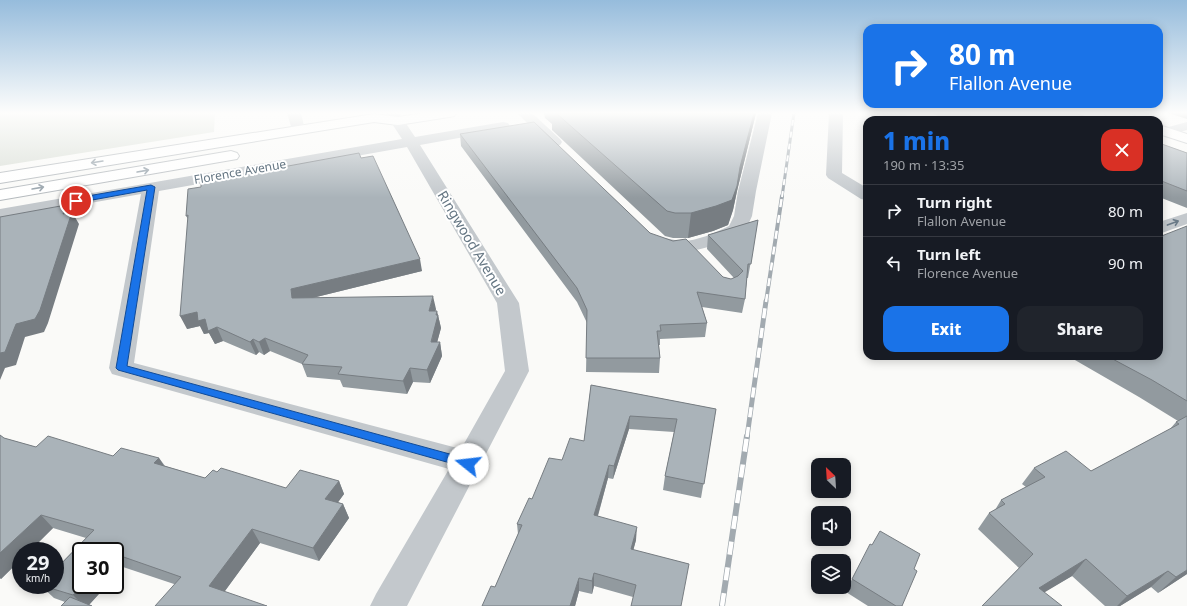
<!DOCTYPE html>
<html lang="en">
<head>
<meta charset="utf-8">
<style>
  :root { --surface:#171b24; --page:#20242c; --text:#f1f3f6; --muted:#9ea1a6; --line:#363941; --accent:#1a73e8 }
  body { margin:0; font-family:"Noto Sans",sans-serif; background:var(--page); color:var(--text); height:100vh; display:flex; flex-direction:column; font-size:15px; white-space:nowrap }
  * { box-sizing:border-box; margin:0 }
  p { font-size:13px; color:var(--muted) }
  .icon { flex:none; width:22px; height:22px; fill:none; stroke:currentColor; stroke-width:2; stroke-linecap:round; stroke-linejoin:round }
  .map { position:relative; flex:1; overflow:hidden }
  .panel { position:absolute; left:863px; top:116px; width:300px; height:244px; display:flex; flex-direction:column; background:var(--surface); border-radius:12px; box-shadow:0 2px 10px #0003 }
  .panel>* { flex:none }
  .banner { position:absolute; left:863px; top:24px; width:300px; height:84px; border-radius:12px; box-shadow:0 2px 10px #0003; background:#1a73e8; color:#fff; overflow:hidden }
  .needle { width:26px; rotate:335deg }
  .controls { position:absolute; left:811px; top:458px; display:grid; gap:8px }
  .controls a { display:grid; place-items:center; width:40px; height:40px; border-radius:8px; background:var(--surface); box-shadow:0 2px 10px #0003; font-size:20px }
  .speed { position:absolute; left:12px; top:542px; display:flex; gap:8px; font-size:20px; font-weight:700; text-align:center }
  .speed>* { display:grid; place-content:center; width:52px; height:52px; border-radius:50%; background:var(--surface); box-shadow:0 2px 10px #0003; line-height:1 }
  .speed small { font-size:10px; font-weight:400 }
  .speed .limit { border:2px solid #111; border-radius:6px; background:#fff; color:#111 }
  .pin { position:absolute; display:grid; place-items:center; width:34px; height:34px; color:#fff; margin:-17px; border:2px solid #fff; border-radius:50%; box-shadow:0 1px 4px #0007 }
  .me { position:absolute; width:44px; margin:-22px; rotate:286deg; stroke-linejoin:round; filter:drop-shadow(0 0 3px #0008) }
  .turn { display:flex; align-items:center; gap:14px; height:84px; padding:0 20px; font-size:18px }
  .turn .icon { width:52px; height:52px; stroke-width:2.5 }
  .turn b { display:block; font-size:28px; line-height:34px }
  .round { display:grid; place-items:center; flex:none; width:42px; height:42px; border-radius:12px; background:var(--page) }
  .headline { display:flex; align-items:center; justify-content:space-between; height:68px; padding:0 20px }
  h1 { font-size:24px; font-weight:800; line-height:30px; color:var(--accent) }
  .cta { display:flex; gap:8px; margin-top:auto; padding:8px 20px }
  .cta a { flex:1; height:46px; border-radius:12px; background:var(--accent); color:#fff; font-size:16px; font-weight:800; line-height:46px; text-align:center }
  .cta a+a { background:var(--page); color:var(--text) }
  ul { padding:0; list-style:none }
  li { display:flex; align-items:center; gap:12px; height:52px; padding:0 20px; border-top:1px solid var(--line) }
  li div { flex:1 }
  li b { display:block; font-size:15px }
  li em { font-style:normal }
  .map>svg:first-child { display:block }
  .green { fill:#dadfd7 }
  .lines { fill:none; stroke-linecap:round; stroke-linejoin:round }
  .major-casing { stroke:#b5babe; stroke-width:2 }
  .minor { fill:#c3c8cc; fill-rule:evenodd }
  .major { fill:#fff; fill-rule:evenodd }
  .rail-far3-casing { stroke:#a2aab0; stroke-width:3 }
  .rail-far2-casing { stroke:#a2aab0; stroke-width:4 }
  .rail-far1-casing { stroke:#a2aab0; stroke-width:5 }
  .rail-casing { stroke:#a2aab0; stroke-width:6 }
  .rail-far3 { stroke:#fff; stroke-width:2; stroke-dasharray:6; stroke-linecap:butt }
  .rail-far2 { stroke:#fff; stroke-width:2.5; stroke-dasharray:8; stroke-linecap:butt }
  .rail-far1 { stroke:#fff; stroke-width:3.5; stroke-dasharray:10; stroke-linecap:butt }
  .rail { stroke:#fff; stroke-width:4.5; stroke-dasharray:13; stroke-linecap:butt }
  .wall { fill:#929a9f }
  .shaded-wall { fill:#777d82 }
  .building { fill:#aab3b9; stroke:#777d82 }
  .oneway { stroke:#939fa8 }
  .oneway2 { stroke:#6a7a87 }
  .route { fill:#1a73e8; stroke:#114b97 }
  .labels { text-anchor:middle; stroke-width:4; stroke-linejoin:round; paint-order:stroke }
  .far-street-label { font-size:12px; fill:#657683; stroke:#fff }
  .street-label { font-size:14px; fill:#657683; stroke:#fff }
</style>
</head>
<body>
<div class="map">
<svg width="1187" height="606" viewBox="0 0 1187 606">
  <rect width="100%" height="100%" fill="#fafaf8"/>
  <!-- green -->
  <path class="green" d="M0,113H215L214,132L0,166Z"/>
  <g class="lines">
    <!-- major casing -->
    <g class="major-casing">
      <path id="major" d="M424,113H456L454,116L449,117L398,125L374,122L0,183V173L374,114L398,117Z
        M1104,113C1114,112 1133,111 1139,120C1129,120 1111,123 1104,113Z
        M1159,125L1187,134V143L1159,134Z
        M231,151L237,153L239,156L237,159L0,200V190Z"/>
    </g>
    <!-- minor -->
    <path class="minor" d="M287,113H301L305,130L303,133L298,134L293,133Z
      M385,113H399L415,137L503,122L508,123L510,126L508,129L503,130L420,145L519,303L529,371L407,606H370L376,594L449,469L112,374L109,368L141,194L0,219V209L402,139ZM407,147L497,303L505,371L461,449L134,363L159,191Z
      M517,113H532L560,139L562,142L560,145L555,146L550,145Z
      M758,113H772L756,191L752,216L744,234C724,242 669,265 653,243L656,239C665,237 672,240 681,241C698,241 714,233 729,226L734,216L738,191Z
      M829,113H843L842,173L867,188V200L861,199L828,178L826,175Z
      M881,113C891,112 905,111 911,120C901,120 888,122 881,113Z
      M1187,122V130L1166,136L1161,135L1159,132L1161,129Z
      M1187,213V224L1159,234V222Z"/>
    <!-- major -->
    <use href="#major" class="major"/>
    <!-- rail-far3 casing -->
    <g class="rail-far3-casing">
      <path id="rail-far3" d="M782,197L794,113"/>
    </g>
    <!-- rail-far2 casing -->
    <g class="rail-far2-casing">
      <path id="rail-far2" d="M766,302L782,196"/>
    </g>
    <!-- rail-far1 casing -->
    <g class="rail-far1-casing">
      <path id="rail-far1" d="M747,437L766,301"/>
    </g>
    <!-- rail casing -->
    <g class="rail-casing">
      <path id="rail" d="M722,606L747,436"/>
    </g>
    <!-- rail-far3 -->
    <use href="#rail-far3" class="rail-far3"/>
    <!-- rail-far2 -->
    <use href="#rail-far2" class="rail-far2"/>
    <!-- rail-far1 -->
    <use href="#rail-far1" class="rail-far1"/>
    <!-- rail -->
    <use href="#rail" class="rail"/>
  </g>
  <!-- wall -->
  <path class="wall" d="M544,113H756L737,191L733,210L728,225L713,231L688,238H673L665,236L552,130V124L545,118Z
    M931,113H1075L1095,120H948Z
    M1168,113H1187V119Z
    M460,134L650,233L723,277L731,279L734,278L707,249L708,235L758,220L748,278H747L745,299L742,313L702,307L707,323L705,337L660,339V345H659L660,358L659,373L586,372L587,323L577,302L461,146Z
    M1159,143L1187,153V208L1159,197Z
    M361,158L422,271L312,298L436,309L435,311L438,315L441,328L437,342H440L442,356L430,383L413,382L407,394L343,387L340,380L307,377L302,364L270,351L264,355L259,352L256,355L223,341L215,344L209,333L204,334L200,326L187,329L188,219L186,216Z
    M1187,226V574L1158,593L1151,587L1120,606H1105L1072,576L1044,592L982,606L1019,568L978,529L989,513L995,510L1001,500L1026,487L1022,484L1034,468L1091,471L1170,429L1176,422L1178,421L1139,397L1068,356H1159Z
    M591,385L716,409L701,498L663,490L665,476L674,432L629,429L613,479L608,478L598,516L636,540L633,550L689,564L633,597L594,586L592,594L579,591L575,606H482L495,587L518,534L517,524L532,499L562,460L584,441Z
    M0,435L4,438L36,447L113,456L159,458L165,466L205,478L217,472L286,488L339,481L344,494L338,502L343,504L349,518L319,561L260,543L225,591L174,584L123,567L115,576V551L81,585H107L89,605L65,602L54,598L40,585L86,538L53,528L1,579L0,578Z
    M914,569L902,606H868L846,592L852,579Z"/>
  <!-- shaded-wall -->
  <path class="shaded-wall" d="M754,113H756L737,191L733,210L728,225L713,231L688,238L691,213L740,167Z
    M66,205L72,215V212L79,224L48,323L44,332L25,337L16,365L5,368L0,380V353L16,324Z
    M420,259L422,271L296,302L292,298L291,289Z
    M433,296L436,309L432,324L429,311Z
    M437,311L441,328L434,354L440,342L442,356L430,383L427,370Z
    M197,312L205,319L217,327L223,341L215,344L209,333L204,334L200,326L187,329L180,316Z
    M265,338L270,351L264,355L259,342Z
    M253,339L259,352L256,355L250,342Z
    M410,368L413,382L407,394L403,381Z
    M630,416L629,429L613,479L614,466Z
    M159,458L168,472L154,463Z
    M609,465L608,478L594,529V515Z
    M339,481L344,494L331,512L325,499Z
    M343,504L349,518L319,561L313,548Z
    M41,515L53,528L30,551H21V559L1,579L0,578V553Z
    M637,527L636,540L630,563L631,549Z
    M252,529L260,543L219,599L209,586Z
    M115,557L123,567L115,576Z
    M1086,559L1072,576L1025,604L1039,588Z
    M1187,570V574L1158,593L1176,577Z
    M1168,571L1151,587L1120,606H1117L1127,596Z
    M594,573V586L592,594V581Z
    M579,578V591L575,606H570Z
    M83,585H107L88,606H84L73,595Z"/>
  <!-- building -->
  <path class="building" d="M556,113H754L740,167L737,186L732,200L716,206L691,213H675L667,211Z
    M964,113H1075L1095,120H981Z
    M534,122L650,233L673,241L686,239L723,277L731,279L738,276L743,271L708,235L758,220L751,264H748L745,299L697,292L707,323L660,325L661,331H657L660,358H586L587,310L577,288L460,134Z
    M1159,143L1187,153V191L1159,180Z
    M359,153L361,158L373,156L420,259L291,289L292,298L433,296L429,311H437L436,315H438L431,342H440L427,370L410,368L403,381L338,374L342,367L302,364L308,355L265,338L259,342L253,339L250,342L217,327L208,331L205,319L198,321L197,312L180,316L188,215L186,216L188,189L201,187V182Z
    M66,205L63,214L72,212L40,310L35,319L16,324L5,352L0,353V217Z
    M1187,226V401L1152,380L1107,356H1159V237Z
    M591,385L716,409L704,484L665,476L677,419L630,416L614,466L609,465L594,515L637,527L631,549L689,564L681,606H631L636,585L594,573L592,581L579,578L570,606H482L491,586L495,587L522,525L517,524L529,498L532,499L549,458L562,460L570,438L584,441Z
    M1187,416V570L1176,577L1168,571L1127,596L1086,559L1039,588L1062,606H982L1033,554L989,513L1005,504L1001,500L1045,477L1034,468L1066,451L1091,471L1179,424L1176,422Z
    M0,435L4,438L36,447L48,436L113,456L121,448L159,458L154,463L205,478L213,470L217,472L221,468L286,488L300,470L339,481L325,499L343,504L313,548L252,529L209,586L267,606H155L181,577L115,554V551H81V585H83L73,595L40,585H55V570L94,530L41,515L0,553Z
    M880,531L920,554L914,569L917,571L902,606H896L852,579L870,544L872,545Z
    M70,597L92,606H61Z"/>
  <!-- one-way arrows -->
  <defs><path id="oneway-shaft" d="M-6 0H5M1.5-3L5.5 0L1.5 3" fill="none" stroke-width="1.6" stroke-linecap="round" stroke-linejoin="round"/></defs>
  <g class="oneway">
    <use href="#oneway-shaft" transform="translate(97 162) rotate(171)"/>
    <use href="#oneway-shaft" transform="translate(143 171) rotate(-10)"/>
    <use href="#oneway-shaft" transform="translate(38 188) rotate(-10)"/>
  </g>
  <use class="oneway2" href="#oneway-shaft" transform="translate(1173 223) rotate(-20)"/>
  <!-- sky -->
  <linearGradient id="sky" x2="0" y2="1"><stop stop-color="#96bcdc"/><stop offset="0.57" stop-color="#fdfdfc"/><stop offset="1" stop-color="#fdfdfc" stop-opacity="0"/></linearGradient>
  <rect width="1187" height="198" fill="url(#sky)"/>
  <!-- route -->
  <path class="route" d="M151,185L155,187L127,366L468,459L472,460L474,464L472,467L468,468L118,370L116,368L147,190L76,203L72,201L76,198Z"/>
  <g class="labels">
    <!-- far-street labels -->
    <g class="far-street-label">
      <text transform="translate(240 172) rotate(-10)" y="4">Florence Avenue</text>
    </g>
    <!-- street labels -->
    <g class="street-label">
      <text transform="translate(472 243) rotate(59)" y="5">Ringwood Avenue</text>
    </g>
  </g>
</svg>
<div class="controls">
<a><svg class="needle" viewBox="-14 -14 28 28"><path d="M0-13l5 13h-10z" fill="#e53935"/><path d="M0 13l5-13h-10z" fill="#9ea1a6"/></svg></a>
<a><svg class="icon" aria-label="sound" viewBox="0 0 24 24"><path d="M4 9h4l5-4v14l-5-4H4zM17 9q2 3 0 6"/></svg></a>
<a><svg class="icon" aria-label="layers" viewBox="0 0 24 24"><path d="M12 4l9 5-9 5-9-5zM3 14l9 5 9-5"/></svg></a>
</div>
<div class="speed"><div>29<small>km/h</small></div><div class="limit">30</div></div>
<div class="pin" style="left:76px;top:201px;background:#d93025"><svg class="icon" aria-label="arrive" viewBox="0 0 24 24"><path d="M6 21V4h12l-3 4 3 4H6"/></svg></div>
<svg class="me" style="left:468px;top:464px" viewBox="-20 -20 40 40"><circle r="19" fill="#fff"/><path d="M0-13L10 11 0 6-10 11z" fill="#1a73e8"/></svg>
<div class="banner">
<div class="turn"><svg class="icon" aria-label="right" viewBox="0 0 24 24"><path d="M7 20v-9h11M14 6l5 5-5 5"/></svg><div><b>80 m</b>Flallon Avenue</div></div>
</div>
<section class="panel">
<div class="headline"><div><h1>1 min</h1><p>190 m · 13:35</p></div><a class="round" style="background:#d93025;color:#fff"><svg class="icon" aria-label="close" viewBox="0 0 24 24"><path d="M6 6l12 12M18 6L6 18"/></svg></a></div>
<ul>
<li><svg class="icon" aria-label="right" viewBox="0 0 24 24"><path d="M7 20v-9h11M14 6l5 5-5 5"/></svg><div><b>Turn right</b><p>Flallon Avenue</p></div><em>80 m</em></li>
<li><svg class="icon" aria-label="left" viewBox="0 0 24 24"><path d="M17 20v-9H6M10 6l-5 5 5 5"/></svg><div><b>Turn left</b><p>Florence Avenue</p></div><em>90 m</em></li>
</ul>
<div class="cta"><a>Exit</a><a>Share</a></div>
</section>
</div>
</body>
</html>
